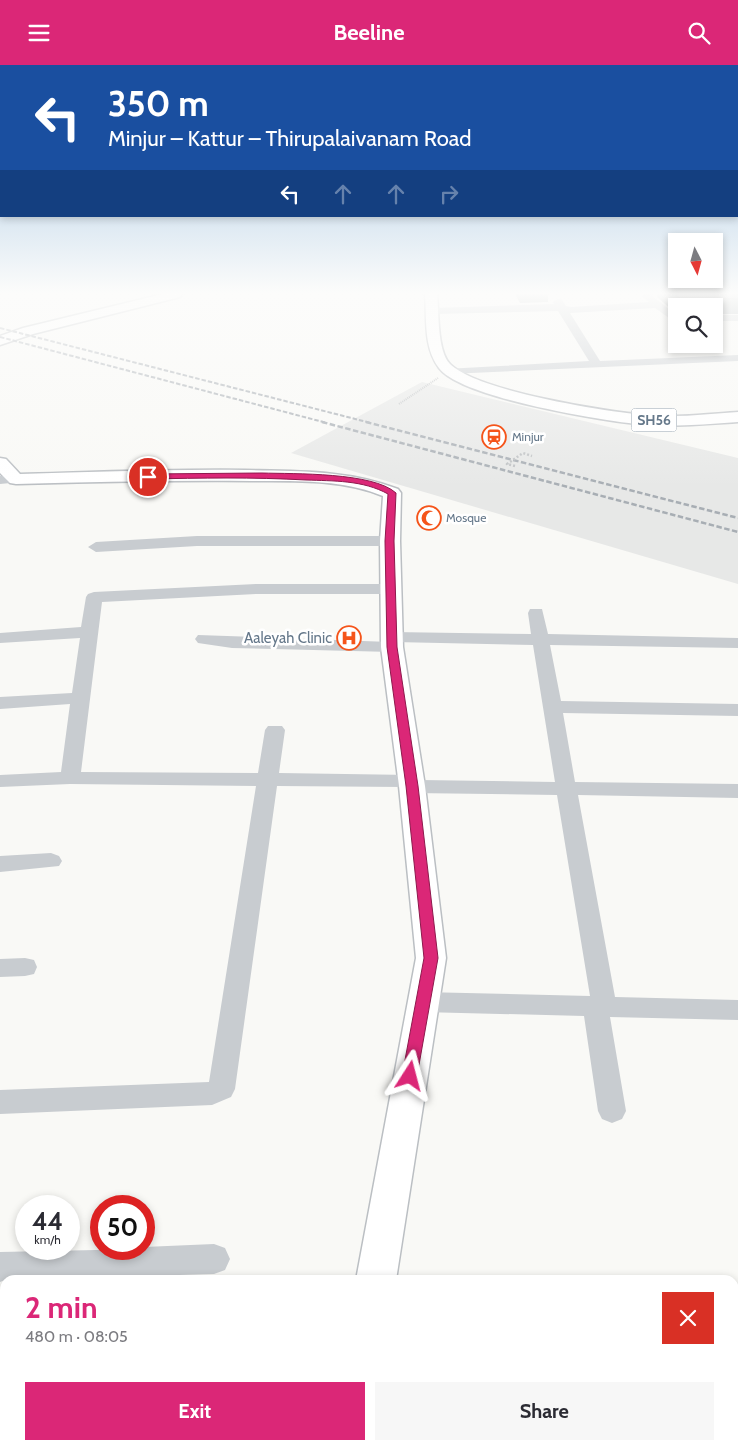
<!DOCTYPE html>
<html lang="en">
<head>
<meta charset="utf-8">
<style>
  :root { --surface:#fff; --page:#f7f7f7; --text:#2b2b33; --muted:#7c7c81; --accent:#db2777 }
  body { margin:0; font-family:Cabin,sans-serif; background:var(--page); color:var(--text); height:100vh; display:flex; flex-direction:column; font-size:19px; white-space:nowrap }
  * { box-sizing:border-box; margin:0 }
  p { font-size:16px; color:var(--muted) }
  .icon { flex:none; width:28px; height:28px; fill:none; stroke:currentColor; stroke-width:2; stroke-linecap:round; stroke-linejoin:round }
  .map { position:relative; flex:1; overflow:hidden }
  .drawer { position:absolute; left:0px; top:1210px; width:739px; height:175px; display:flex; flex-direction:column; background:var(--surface); border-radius:15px 15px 0 0; box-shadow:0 2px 8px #0003 }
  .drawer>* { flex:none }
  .hud { position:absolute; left:0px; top:0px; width:739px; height:152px; box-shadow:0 2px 8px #0003; background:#1a4fa0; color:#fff; overflow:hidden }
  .needle { width:32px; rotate:174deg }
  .buttons { position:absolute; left:668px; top:168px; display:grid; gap:10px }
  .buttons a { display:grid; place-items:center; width:55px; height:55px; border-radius:0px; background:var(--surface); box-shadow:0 2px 8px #0003; font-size:25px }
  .speed { position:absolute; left:15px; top:1130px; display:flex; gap:10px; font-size:25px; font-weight:700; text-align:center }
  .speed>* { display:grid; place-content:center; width:65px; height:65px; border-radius:50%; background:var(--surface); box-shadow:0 2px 8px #0003; line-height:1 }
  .speed small { font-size:12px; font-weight:400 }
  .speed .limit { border:8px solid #d22; background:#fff; color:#111 }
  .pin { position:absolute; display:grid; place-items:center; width:42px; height:42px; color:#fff; margin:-21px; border:2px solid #fff; border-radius:50%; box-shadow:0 1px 5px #0007 }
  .me { position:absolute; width:55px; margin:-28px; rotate:9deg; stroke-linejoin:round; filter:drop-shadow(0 0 4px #0008) }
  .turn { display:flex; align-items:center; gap:18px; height:105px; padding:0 25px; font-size:22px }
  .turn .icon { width:65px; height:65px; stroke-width:2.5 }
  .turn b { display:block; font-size:35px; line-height:42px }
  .lanes { display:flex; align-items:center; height:48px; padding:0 25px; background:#0003; justify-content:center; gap:25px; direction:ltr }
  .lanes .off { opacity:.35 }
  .round { display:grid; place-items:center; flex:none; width:52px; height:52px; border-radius:0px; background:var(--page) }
  .headline { display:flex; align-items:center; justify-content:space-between; height:85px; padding:0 25px }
  h1 { font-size:30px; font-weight:700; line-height:38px; color:var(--accent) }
  .cta { display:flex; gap:10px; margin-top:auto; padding:10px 25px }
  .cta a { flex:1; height:58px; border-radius:0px; background:var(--accent); color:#fff; font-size:20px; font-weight:700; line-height:58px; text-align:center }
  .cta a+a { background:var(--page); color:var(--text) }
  header { display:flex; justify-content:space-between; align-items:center; height:65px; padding:0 25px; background:var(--accent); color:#fff; font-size:22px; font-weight:700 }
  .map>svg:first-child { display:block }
  .built { fill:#e7e8e7 }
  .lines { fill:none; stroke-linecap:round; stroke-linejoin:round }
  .major-casing { stroke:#bbbfc3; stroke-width:3 }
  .path { stroke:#bfc2c4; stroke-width:2; stroke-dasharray:1 1; stroke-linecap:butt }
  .minor { fill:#c8ccd0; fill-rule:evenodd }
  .major { fill:#fff; fill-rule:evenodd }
  .rail-far1 { stroke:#a8aeb4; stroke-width:2; stroke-dasharray:4.5 2; stroke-linecap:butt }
  .rail { stroke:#a8aeb4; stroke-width:2.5; stroke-dasharray:5.5 2.5; stroke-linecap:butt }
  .path-bridge { stroke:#bfc2c4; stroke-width:2.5; stroke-dasharray:2 2; stroke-linecap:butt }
  .wall { fill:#969da3 }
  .shaded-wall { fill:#7a8085 }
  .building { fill:#afb7be; stroke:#7a8085 }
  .route { fill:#db2777; stroke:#8e194d }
  .labels { text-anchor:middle; stroke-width:5; stroke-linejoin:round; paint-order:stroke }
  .far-poi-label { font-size:12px; fill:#65788a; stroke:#fff; text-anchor:start }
  .shield { fill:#fff; stroke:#93a0ad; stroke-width:1 }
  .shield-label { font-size:14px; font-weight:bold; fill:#65788a }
  .poi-label { font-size:15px; fill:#65788a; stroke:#fff; text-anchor:end }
</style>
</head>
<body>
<header><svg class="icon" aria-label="menu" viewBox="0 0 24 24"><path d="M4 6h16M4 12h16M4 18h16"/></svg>Beeline<svg class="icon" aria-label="search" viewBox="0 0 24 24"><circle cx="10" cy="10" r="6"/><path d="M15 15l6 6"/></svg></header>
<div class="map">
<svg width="738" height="1385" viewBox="0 0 738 1385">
  <rect width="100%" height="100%" fill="#f9f9f6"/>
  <!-- built -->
  <path class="built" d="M422,317L738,393V519L291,388Z"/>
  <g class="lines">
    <!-- major casing -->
    <g class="major-casing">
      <path id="major" d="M163,229H182L180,232L33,269L0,280V271L23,263Z
        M425,229H437C439,247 437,286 450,299C477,326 607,347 647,350C677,353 708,349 738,347V357C708,359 677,362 646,360C607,357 461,333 439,303C423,282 427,253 425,229Z
        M0,393L6,394L20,409C95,407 170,404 245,405C296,406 350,405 398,424L401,428L400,476L403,582L425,721L446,893L396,1215H356L416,893L399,721L381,582L380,476L383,431C343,414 294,416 252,416C173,415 95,417 16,419L10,418L0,408Z
        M326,1380H370L369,1385H325Z"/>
    </g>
    <!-- path -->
    <path class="path" d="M399,339L438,313"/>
    <!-- minor -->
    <path class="minor" d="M644,229H650L676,250V258L655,243L570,248L600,296L738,290V296L449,309L445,308V304L589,296L558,246L433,249L428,246L433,243L554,239L553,237L558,234L562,235L566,241L571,242L649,237L642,231Z
      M714,250H738V256H714Z
      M16,410L21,411L23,414L21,417L0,419V411Z
      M197,471H390L398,476L390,481H197L96,487L88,482L96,477Z
      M256,519H390L398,524L390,529H256L102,537L81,707L258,708L265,665L268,661H282L285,665L279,708L411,710L418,711L420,715L555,717L533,580L394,577L401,582L398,586L392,587L232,583L198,578L195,574L198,570L390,577L383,572L386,568L392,567L531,569L528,548L530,544H542L548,569L738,573V583L550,580L561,636L738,639V651L563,648L575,717L738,719V733L578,730L615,932L738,935V955L610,952L626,1046L622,1054L612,1058L602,1054L598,1046L584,951L422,947L413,944L409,937L413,930L422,927L590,931L557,730L412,728L405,726L403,722L277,721L235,1024L231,1032L212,1040L0,1049V1025L209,1017L256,721L70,719L0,722V710L61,707L70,639L0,644V632L72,628L80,573L0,578V568L81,562L86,532L88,529L94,527Z
      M51,788L59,791L62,796L59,801L0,807V791Z
      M25,893L34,895L37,902L34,909L25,911L0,912V894Z
      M214,1179L225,1183L230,1194L225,1205L214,1209L5,1215L0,1217V1187L144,1184V1182Z"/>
    <!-- major -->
    <use href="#major" class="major"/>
    <!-- rail-far1 -->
    <path class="rail-far1" d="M0,263L371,358
      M0,272L327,358"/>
    <!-- rail -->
    <path class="rail" d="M322,357L738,467
      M366,357L738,453"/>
    <!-- path-bridge -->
    <path class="path-bridge" d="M515,401L507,399L523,388L532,391"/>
  </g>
  <!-- wall -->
  <path class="wall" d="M515,229H548V237L520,238Z
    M658,229H738V249H714V241H676V248L657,232Z"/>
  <!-- shaded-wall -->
  <path class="shaded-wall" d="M717,233L714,249L715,236Z"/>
  <!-- building -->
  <path class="building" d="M674,229H738V234L717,233L715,236L680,238V233Z"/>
  <!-- sky -->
  <linearGradient id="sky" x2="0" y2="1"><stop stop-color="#98bedf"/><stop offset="0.54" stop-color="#fcfcfb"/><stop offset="1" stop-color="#fcfcfb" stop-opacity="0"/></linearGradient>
  <rect width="738" height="422" fill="url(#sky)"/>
  <!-- route -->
  <path class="route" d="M262,408C294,409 373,407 396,428L394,476L397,582L418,721L438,893L417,1011L415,1016L410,1018L404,1016L402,1011L424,893L406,721L387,582L385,476L388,429C363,415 333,416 306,415C253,412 201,413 148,414L144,412L148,409Z"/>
  <!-- icons -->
  <defs>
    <g id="station-ring" transform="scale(1.25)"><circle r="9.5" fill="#fff" stroke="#f5541a" stroke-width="1.5"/><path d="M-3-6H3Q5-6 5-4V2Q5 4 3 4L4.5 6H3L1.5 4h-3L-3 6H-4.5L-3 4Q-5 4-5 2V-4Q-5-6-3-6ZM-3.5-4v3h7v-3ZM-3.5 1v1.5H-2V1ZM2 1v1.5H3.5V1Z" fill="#f5541a"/></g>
    <g id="mosque-ring" transform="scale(1.25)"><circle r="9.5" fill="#fff" stroke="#f5541a" stroke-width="1.5"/><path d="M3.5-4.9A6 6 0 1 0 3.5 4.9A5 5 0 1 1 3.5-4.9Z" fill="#f5541a"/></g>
    <g id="hospital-ring" transform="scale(1.25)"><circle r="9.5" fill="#fff" stroke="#f5541a" stroke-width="1.5"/><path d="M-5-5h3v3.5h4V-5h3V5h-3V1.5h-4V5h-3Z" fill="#f5541a"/></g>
  </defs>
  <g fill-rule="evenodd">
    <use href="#station-ring" x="494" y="372"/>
    <use href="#mosque-ring" x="429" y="453"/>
    <use href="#hospital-ring" x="349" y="573"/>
  </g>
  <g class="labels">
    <!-- far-poi labels -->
    <g class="far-poi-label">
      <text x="512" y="376">Minjur</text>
      <text x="446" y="457">Mosque</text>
    </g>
    <!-- shield labels -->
    <rect class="shield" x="631.5" y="343.5" width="45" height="23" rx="4"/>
    <g class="shield-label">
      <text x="654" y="360">SH56</text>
    </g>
    <!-- poi labels -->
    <g class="poi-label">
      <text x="332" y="578">Aaleyah Clinic</text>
    </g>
  </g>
</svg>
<div class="buttons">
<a><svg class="needle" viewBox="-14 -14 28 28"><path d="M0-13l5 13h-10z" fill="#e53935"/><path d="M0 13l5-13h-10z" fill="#7c7c81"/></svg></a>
<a><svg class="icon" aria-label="search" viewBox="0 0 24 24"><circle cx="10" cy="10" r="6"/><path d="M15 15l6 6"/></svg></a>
</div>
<div class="speed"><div>44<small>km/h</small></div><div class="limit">50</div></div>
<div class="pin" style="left:148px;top:412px;background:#d93025"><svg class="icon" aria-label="arrive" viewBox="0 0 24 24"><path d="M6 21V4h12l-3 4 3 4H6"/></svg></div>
<svg class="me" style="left:410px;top:1011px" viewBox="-20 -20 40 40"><path d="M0-17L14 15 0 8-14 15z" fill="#db2777" stroke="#fff" stroke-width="4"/></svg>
<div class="hud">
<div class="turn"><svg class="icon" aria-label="left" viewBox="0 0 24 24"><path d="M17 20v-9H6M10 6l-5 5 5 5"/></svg><div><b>350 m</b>Minjur – Kattur – Thirupalaivanam Road</div></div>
<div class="lanes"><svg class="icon" aria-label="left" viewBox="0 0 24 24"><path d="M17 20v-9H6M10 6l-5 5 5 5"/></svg><svg class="icon off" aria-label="ahead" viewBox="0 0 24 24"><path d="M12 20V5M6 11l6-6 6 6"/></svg><svg class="icon off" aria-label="ahead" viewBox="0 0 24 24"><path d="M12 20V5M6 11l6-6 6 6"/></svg><svg class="icon off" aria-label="right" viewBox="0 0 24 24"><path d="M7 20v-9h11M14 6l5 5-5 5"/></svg></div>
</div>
<section class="drawer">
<div class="headline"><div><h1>2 min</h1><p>480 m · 08:05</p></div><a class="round" style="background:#d93025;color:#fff"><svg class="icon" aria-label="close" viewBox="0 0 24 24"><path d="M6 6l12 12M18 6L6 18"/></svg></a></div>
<div class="cta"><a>Exit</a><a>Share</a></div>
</section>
</div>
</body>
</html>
